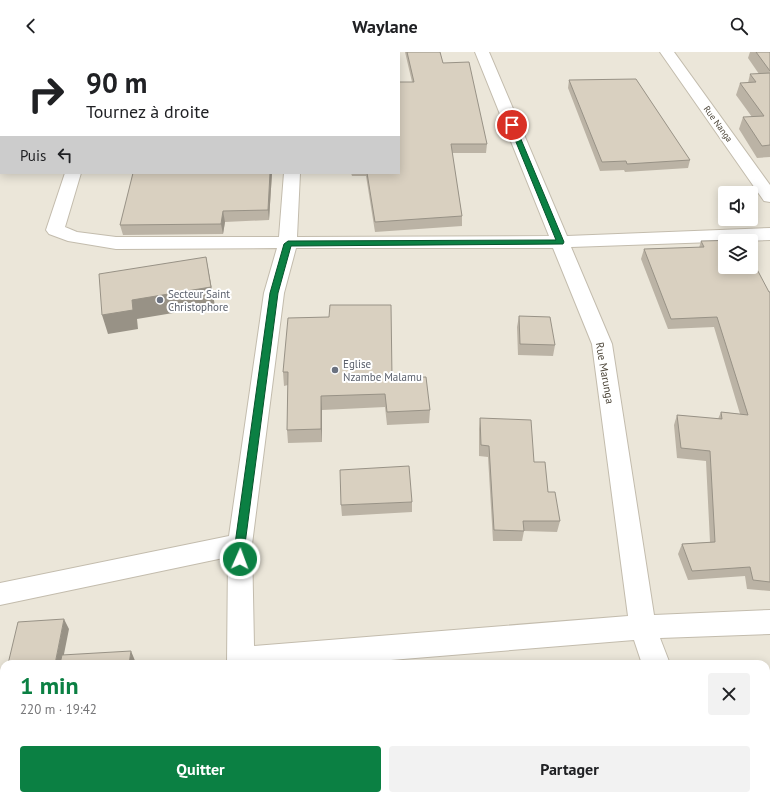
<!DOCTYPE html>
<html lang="fr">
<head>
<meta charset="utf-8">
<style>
  :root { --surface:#fff; --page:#f2f2f2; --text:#202124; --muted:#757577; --accent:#0b8043 }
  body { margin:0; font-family:"PT Sans",sans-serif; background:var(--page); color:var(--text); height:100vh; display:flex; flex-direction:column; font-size:15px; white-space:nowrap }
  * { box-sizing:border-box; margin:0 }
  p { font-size:13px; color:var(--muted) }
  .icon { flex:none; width:22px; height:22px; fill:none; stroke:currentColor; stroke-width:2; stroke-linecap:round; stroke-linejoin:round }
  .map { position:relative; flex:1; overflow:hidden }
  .sheet { position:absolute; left:0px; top:608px; width:770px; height:140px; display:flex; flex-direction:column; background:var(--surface); border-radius:12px 12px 0 0; box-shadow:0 2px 10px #0003 }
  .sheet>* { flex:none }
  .guide { position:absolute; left:0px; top:0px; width:400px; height:122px; box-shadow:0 2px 10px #0003; background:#fff; color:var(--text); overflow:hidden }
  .buttons { position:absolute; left:718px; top:134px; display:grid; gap:8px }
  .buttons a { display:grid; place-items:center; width:40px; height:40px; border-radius:4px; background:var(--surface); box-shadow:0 2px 10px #0003; font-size:20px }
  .pin { position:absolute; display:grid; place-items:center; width:34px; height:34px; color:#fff; margin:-17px; border:2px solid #fff; border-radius:50%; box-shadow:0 1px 4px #0007 }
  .me { position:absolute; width:44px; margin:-22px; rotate:2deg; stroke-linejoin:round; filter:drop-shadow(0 0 3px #0008) }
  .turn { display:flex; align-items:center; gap:14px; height:84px; padding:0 20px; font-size:18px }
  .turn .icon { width:52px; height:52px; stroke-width:2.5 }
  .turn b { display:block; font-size:28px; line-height:34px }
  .then { display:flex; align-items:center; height:38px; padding:0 20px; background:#0003; gap:8px; font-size:15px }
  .round { display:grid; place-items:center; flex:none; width:42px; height:42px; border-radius:4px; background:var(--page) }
  .head { display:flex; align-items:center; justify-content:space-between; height:68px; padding:0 20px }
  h1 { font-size:24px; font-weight:600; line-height:30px; color:var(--accent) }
  .button { display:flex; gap:8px; margin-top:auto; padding:8px 20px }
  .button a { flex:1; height:46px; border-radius:4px; background:var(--accent); color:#fff; font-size:16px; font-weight:600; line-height:46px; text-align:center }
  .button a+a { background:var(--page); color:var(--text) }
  header { display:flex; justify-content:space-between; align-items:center; height:52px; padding:0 20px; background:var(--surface); font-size:18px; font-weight:600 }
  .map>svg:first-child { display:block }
  .residential { fill:#ebe6d9; fill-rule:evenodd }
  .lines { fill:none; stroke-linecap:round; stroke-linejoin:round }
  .minor-casing { stroke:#c3bcad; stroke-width:2 }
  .minor { fill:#fff; fill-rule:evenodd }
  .wall { fill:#bbb3a5 }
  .shaded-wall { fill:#989286 }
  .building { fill:#d9d0c0; stroke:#989286 }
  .route { fill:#0b8043; stroke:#07532c }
  .worship-dot { fill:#6b7280; stroke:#fff; stroke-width:1.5 }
  .labels { text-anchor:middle; stroke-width:4; stroke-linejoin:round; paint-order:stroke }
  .far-street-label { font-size:9px; fill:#4c4538; stroke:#fff }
  .worship-label { font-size:11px; fill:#5b616d; stroke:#fff; text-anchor:start }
  .street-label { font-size:11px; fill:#4c4538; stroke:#fff }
</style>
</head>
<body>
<header><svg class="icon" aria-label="back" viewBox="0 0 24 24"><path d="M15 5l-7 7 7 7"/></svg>Waylane<svg class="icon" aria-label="search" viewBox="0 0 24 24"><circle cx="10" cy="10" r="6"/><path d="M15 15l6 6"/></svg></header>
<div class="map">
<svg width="770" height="748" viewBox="0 0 770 748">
  <rect width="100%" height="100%" fill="#f6f4eb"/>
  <!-- residential -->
  <path class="residential" d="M0,0H770V748H0ZM1,1H399V121H1ZM725,141H751V167H725ZM725,189H751V215H725ZM4,612H766V744H4Z"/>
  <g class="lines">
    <!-- minor casing -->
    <g class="minor-casing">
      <path id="minor" d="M105,0H119V1H105Z
        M293,0H307V1H293Z
        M475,0H489L567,184L770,176V188L571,195L612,292L654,563L770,558V582L660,586L670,612H642L634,588L342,612H227L228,505L0,553V531L229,484L264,241L277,196L116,197L68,189L49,182L46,178L65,121H81L65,175L77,180L116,185H279L284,121H300L297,185L549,184ZM296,196H553L592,292L628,564L254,594L252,492L284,241Z
        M660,0H674L770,133V150L764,149Z
        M220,744H250V748H220Z
        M688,744H718L720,748H690Z"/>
    </g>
    <!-- minor -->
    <use href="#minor" class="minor"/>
  </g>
  <!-- wall -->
  <path class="wall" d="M0,0H42L41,1H1V68H0Z
    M405,0H440L443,11L487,92L486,101H452L462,164V174L375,180L366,124H352L351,121H399L412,30Z
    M750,0H770V105L757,106L739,77L743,65H752L736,43L740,31H748L750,22H759L748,6Z
    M569,28L690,108L688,116L625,120L624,118L600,119L568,36Z
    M272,121L269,168L225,170L223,182L123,183L120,173Z
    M701,189L769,240H770V539L747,537L745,524L688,528L678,502L682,492L710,490L706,409L677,406L674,373L677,363L718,367L721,360L740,362L714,275L668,277L641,207L644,197L699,196Z
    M519,264L555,293L553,304L518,303L517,275Z
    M329,265L392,326L430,358L429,371L387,373L385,355L322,358V390L288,391L287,378L288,333L284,334L283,320Z
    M480,366L534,410L548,440L560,469L557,480L524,479L522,489H493L488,405L479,404V377Z
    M412,450V460L342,464L341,453Z
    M766,680L767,682L770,681V744L745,748H722L720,744H766Z
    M477,744H523V748H477Z
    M600,744H649L650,748H601Z"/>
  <!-- shaded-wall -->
  <path class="shaded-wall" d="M36,0H42L41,1H35Z
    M270,121H272L269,168L268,158Z
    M223,159L225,170L223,182L221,172Z
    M206,205L215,254L137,267L138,277L108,282L102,263L132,248Z
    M321,344L322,358V390L321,377Z
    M64,567L69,577L62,612H55Z
    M131,599L136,611V612H129Z
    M163,744H170V748H162Z"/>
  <!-- building -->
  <path class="building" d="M0,0H36L35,1H1V59H0Z
    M207,0H243V1H187Z
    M407,0H440L443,11L469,10L487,92H451L462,164L375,170L367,121H399V30H414Z
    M756,0H770V19Z
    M770,21V93L762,94L743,65L764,64L740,31L756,30L750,22Z
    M636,27L690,108L627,112L626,109L602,110L569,28Z
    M133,121H270L268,158L223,159L221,172L120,173Z
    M741,188L742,189H725V215H751V206L769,240H770V530L753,528L750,515L692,519L682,492L715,490L710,399L681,396L677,363L722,367L721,360L748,363L717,265L671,267L644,197L704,195L701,189Z
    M206,205L211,235L132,248L133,258L102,263L99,222Z
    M330,253H391L392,326L426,325L430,358L387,360L385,342L321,344V377L287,378L288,320H283L288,266L329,265Z
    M519,264L550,265L555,293L520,292Z
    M480,366L531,368L534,410H545L548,440H555L560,469H523L524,479L494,478L489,394L481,393Z
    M409,414L412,450L341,453L340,418Z
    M64,567L55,612H8L18,570Z
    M131,599L129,612H60L62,603Z
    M766,680L767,682L770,681V737L766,738Z
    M94,744H163L162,748H93Z
    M258,744H389V748H257Z
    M479,744H523V748H479Z
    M606,744H649L650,748H607Z"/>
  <!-- route -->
  <path class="route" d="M512,71L515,73L564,190L563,192L291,194L278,241L245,492V507L244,510L240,511L236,510L235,507V492L270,241L284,192L288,189L556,188L509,73Z"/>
  <!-- markers -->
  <g class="worship-dot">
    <circle cx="160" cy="248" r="4"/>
    <circle cx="335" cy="318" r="4"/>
  </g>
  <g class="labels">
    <!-- far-street labels -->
    <g class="far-street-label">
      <text transform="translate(718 72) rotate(54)" y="3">Rue Nanga</text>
    </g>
    <!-- worship labels -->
    <g class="worship-label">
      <text x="168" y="246">Secteur Saint<tspan x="168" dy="13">Christophore</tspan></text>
      <text x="343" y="316">Eglise<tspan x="343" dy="13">Nzambe Malamu</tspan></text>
    </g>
    <!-- street labels -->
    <g class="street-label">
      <text transform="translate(605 321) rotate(80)" y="4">Rue Marunga</text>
    </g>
  </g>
</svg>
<div class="buttons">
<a><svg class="icon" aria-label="sound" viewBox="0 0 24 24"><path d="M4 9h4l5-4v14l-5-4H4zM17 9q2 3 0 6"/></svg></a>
<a><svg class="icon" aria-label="layers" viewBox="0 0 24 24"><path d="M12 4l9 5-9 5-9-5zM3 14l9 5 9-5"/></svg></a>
</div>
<div class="pin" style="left:512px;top:73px;background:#d93025"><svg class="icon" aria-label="arrive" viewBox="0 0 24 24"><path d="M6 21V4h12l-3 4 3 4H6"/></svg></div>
<svg class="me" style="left:240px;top:507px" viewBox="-20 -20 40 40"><circle r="17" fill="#0b8043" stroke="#fff" stroke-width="3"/><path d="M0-11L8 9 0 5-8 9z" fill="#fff"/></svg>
<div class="guide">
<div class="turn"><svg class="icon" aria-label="right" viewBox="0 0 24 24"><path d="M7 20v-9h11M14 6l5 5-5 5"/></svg><div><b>90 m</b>Tournez à droite</div></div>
<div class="then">Puis<svg class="icon" aria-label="left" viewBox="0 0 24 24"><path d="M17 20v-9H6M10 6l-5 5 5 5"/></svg></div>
</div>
<section class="sheet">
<div class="head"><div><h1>1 min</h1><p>220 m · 19:42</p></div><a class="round"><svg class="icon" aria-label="close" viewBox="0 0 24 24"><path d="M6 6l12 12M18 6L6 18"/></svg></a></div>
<div class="button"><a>Quitter</a><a>Partager</a></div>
</section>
</div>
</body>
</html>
